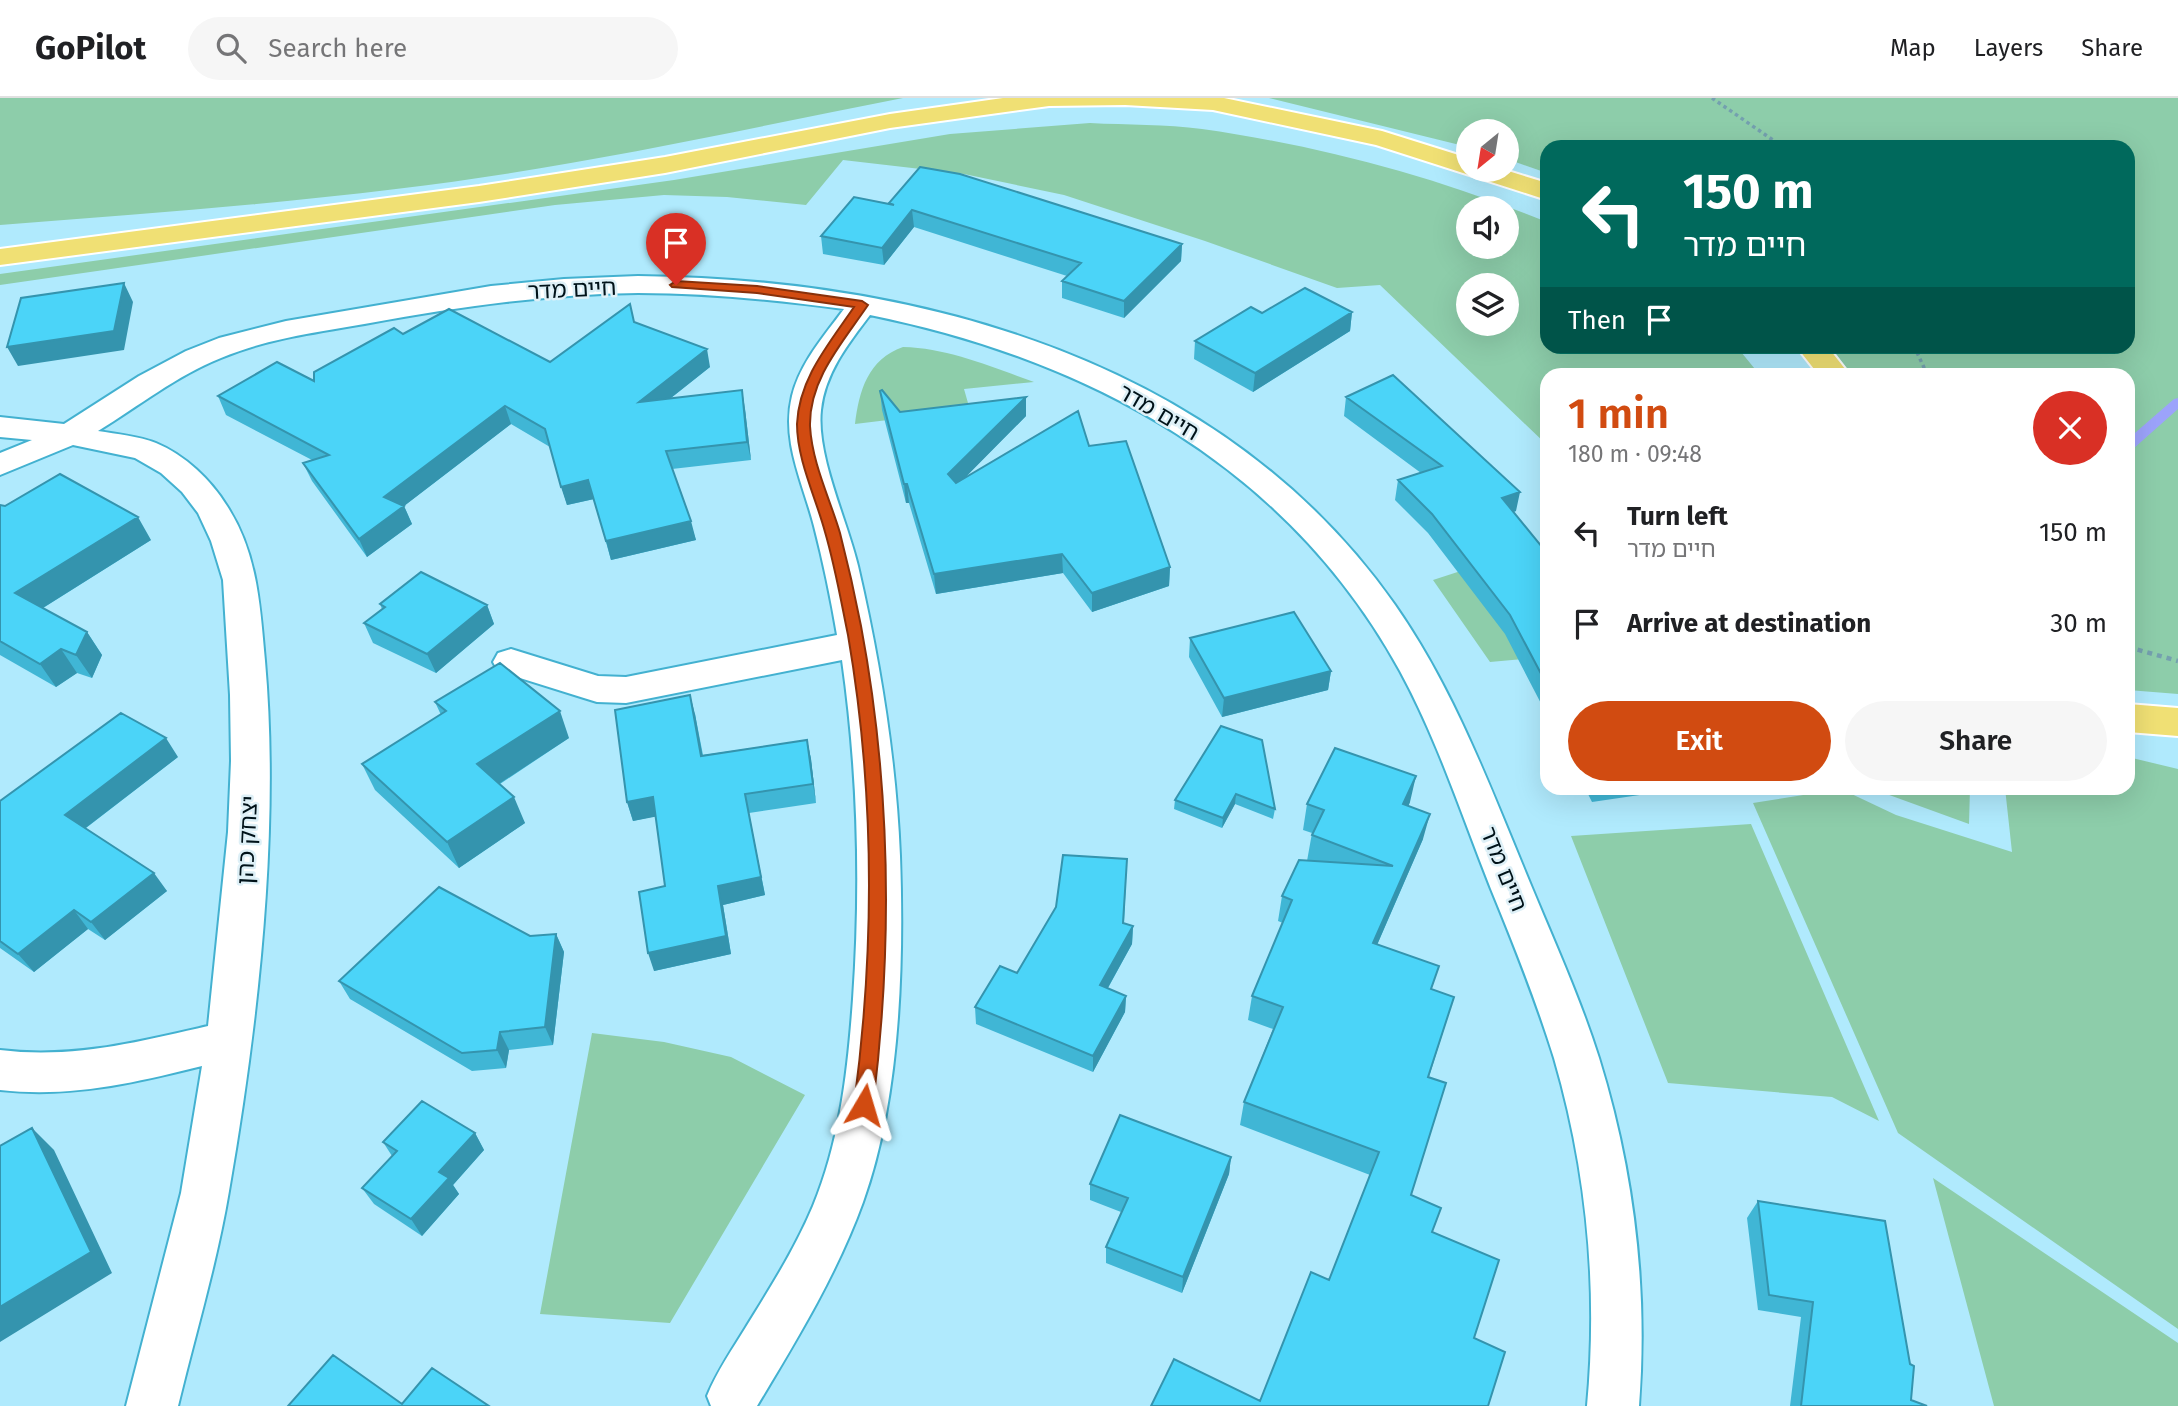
<!DOCTYPE html>
<html lang="en">
<head>
<meta charset="utf-8">
<style>
  :root { --surface:#fff; --page:#f6f6f6; --text:#202124; --muted:#757577; --line:#e0e0e0; --accent:#d14b11 }
  body { margin:0; font-family:"Fira Sans","Noto Sans Hebrew",sans-serif; background:var(--page); color:var(--text); height:100vh; display:flex; flex-direction:column; font-size:26px; white-space:nowrap }
  * { box-sizing:border-box; margin:0 }
  p { font-size:23px; color:var(--muted) }
  .icon { flex:none; width:38px; height:38px; fill:none; stroke:currentColor; stroke-width:2; stroke-linecap:round; stroke-linejoin:round }
  .map { position:relative; flex:1; overflow:hidden }
  .panel { position:absolute; left:1540px; top:270px; width:595px; height:427px; display:flex; flex-direction:column; background:var(--surface); border-radius:21px; box-shadow:0 7px 28px #0002 }
  .panel>* { flex:none }
  .banner { position:absolute; left:1540px; top:42px; width:595px; height:214px; border-radius:21px; box-shadow:0 7px 28px #0002; background:#00695c; color:#fff; overflow:hidden }
  .needle { width:46px; rotate:210deg }
  .tools { position:absolute; left:1456px; top:21px; display:grid; gap:14px }
  .tools a { display:grid; place-items:center; width:63px; height:63px; border-radius:50%; background:var(--surface); box-shadow:0 7px 28px #0002; font-size:35px }
  .pin { position:absolute; display:grid; place-items:center; width:60px; height:60px; color:#fff; margin:-72px -30px; border-radius:50% 50% 50% 0; rotate:-45deg; box-shadow:0 0 7px #0007 }
  .pin .icon { rotate:45deg }
  .me { position:absolute; width:77px; margin:-38px; rotate:7deg; stroke-linejoin:round; filter:drop-shadow(0 0 5px #0008) }
  .turn { display:flex; align-items:center; gap:24px; height:147px; padding:0 28px; font-size:32px }
  .turn .icon { width:91px; height:91px; stroke-width:2.5 }
  .turn b { display:block; font-size:49px; line-height:60px }
  .then { display:flex; align-items:center; height:66px; padding:0 28px; background:#0003; gap:14px; font-size:26px }
  .round { display:grid; place-items:center; flex:none; width:74px; height:74px; border-radius:37px; background:var(--page) }
  .overview { display:flex; align-items:center; justify-content:space-between; height:119px; padding:0 28px }
  h1 { font-size:42px; font-weight:600; line-height:52px; color:var(--accent) }
  .button { display:flex; gap:14px; margin-top:auto; padding:14px 28px }
  .button a { flex:1; height:80px; border-radius:42px; background:var(--accent); color:#fff; font-size:28px; font-weight:600; line-height:80px; text-align:center }
  .button a+a { background:var(--page); color:var(--text) }
  ul { padding:0; list-style:none }
  li { display:flex; align-items:center; gap:21px; height:91px; padding:0 28px }
  li div { flex:1 }
  li b { display:block; font-size:26px }
  li em { font-style:normal }
  header { display:flex; align-items:center; gap:42px; box-sizing:border-box; height:98px; padding:0 35px; background:var(--surface); border-bottom:2px solid var(--line) }
  header strong { font-size:33px }
  nav { display:flex; gap:38px; margin-inline-start:auto; font-size:24px }
  .search { width:490px; height:63px; background:var(--page); display:flex; align-items:center; gap:18px; box-sizing:border-box; padding:0 24px; border-radius:38px; color:var(--muted); font-size:26px }
  .map>svg:first-child { display:block }
  .green { fill:#8dcdaa; fill-rule:evenodd }
  .lines { fill:none; stroke-linecap:round; stroke-linejoin:round }
  .stream { fill:#9ca3fb; fill-rule:evenodd }
  .minor-casing { stroke:#43b1d0; stroke-width:4 }
  .major-casing { stroke:#fff; stroke-width:4 }
  .path-far1 { stroke:#74a0af; stroke-width:3.5; stroke-dasharray:3.5 3.5; stroke-linecap:butt }
  .path { stroke:#74a0af; stroke-width:4.5; stroke-dasharray:5 5; stroke-linecap:butt }
  .minor { fill:#fff; fill-rule:evenodd }
  .major { fill:#f0e074; fill-rule:evenodd }
  .wall { fill:#40b6d5 }
  .shaded-wall { fill:#3494ae }
  .building { fill:#4bd4f8; stroke:#3494ae; stroke-width:2 }
  .route { fill:#d14b11; stroke:#88310b; stroke-width:2 }
  .labels { text-anchor:middle; stroke-width:5; stroke-linejoin:round; paint-order:stroke }
  .street-label { font-size:23px; fill:#001219; stroke:#def0f7 }
</style>
</head>
<body>
<header>
<strong>GoPilot</strong>
<div class="search"><svg class="icon" aria-label="search" viewBox="0 0 24 24"><circle cx="10" cy="10" r="6"/><path d="M15 15l6 6"/></svg>Search here</div>
<nav><a>Map</a><a>Layers</a><a>Share</a></nav>
</header>
<div class="map">
<svg width="2178" height="1308" viewBox="0 0 2178 1308">
  <rect width="100%" height="100%" fill="#b0eafd"/>
  <!-- green -->
  <path class="green" d="M0,0H903C735,33 567,71 396,91C265,107 132,117 0,127Z
    M1269,0H2178V596L2128,592V276H1851L1831,249L2128,248V49H1547V75L1507,61V33H1468V49Z
    M1090,25C1127,27 1166,26 1202,31C1321,48 1436,79 1547,124V248L1737,249L1759,276H1547V347L1380,187L1337,190L1205,143L1064,97L964,76L843,62L806,107L727,99L664,97L555,107L0,187V176L674,82L950,36ZM1468,110H1507V149H1468ZM1468,187H1507V226H1468Z
    M903,249C948,250 992,269 1034,284L964,291L970,312L855,326C859,293 868,261 903,249Z
    M1547,445V559L1490,564L1433,482Z
    M2128,659L2178,671V1231L1898,1035L1753,705L1841,691L1896,717L2012,754L2005,690H2128Z
    M1870,690H1970L1969,726Z
    M1751,726L1879,1023L1832,999L1668,985L1571,738Z
    M592,935L664,944L731,959L805,997L670,1225L540,1216Z
    M1933,1080L2178,1245V1308H1994Z"/>
  <g class="lines">
    <!-- stream -->
    <path class="stream" d="M2178,300V311L2133,351L2128,352V341L2174,301Z"/>
    <!-- minor casing -->
    <g class="minor-casing">
      <path id="minor" d="M638,178C923,181 1224,263 1395,507C1455,593 1490,689 1530,785C1554,843 1580,900 1599,960C1634,1073 1648,1191 1639,1308H1587C1598,1191 1587,1073 1554,960C1536,902 1514,847 1491,791C1462,718 1438,643 1400,573C1288,369 1091,262 870,217C848,246 825,275 821,312C816,357 847,422 858,468C880,563 896,660 900,758C904,866 900,1002 863,1104C837,1176 796,1243 757,1308H711L707,1298C717,1273 732,1252 746,1229C770,1190 795,1151 813,1108C840,1043 848,971 853,901C861,786 858,675 842,562L626,605L597,604L584,600L498,573L493,564L498,555L511,551L598,578L626,579L837,537C831,501 823,463 814,428C803,385 781,343 792,298C800,265 824,238 844,211C776,202 707,195 638,195C548,196 459,209 370,225C320,234 268,240 221,260C176,278 139,308 98,333C117,336 138,338 156,345C185,357 211,382 227,408C258,456 260,509 265,563C280,733 258,926 229,1093C217,1165 195,1237 178,1308H126L181,1095L202,968C134,985 70,1000 0,992V952C72,961 138,944 208,928L228,734L231,663L230,597L223,482L211,443L198,415L182,394L161,375L135,360L73,347L0,377V355L32,342L0,339V319L64,326L139,278L186,253L219,240L286,223L491,188L564,181Z"/>
    </g>
    <!-- major casing -->
    <g class="major-casing">
      <path id="major" d="M1003,0H1224L1382,33L1468,60V72H1505L1547,85V102L1376,47L1213,12L1125,7L1049,8L890,30L665,75L479,104L0,167V151L479,88L665,59L890,16Z
        M1796,248H1827L1849,276H1818Z
        M2128,606L2178,610V638L2128,634Z"/>
    </g>
    <!-- path-far1 -->
    <path class="path-far1" d="M1712,0L1783,49
      M1914,248L1927,276"/>
    <!-- path -->
    <path class="path" d="M2128,549L2178,563"/>
    <!-- minor -->
    <use href="#minor" class="minor"/>
    <!-- major -->
    <use href="#major" class="major"/>
  </g>
  <!-- wall -->
  <path class="wall" d="M889,106L1182,146L1181,163L1124,220L1062,200V183L1067,178L914,129L884,167L823,156L821,138Z
    M1352,214L1350,233L1253,294L1194,261L1195,243Z
    M635,224L710,269L671,300L745,311L751,362L672,371L696,442L611,462L594,401L567,407L550,349L511,326L404,408L412,426L367,459L312,383L303,365L312,362L226,317L218,298L314,283L403,236L550,264Z
    M880,293L900,314L1026,299V318L964,380L1089,348L1170,469L1169,488L1092,514L1063,475L936,496L909,405H906L882,312Z
    M1346,299L1516,413L1513,414L1547,455V617L1505,536L1428,435L1395,402L1398,382L1421,375L1344,318Z
    M0,407L151,442L43,510L87,534L102,557L92,580L77,575L56,589L0,557Z
    M380,506L487,507L494,526L436,575L373,545L364,525L382,511Z
    M1190,540L1331,573L1328,592L1222,619L1189,559Z
    M435,604L569,640L500,686L525,725L459,770L375,692L362,666L441,617Z
    M695,616L703,657L807,642L811,661L816,705L749,715L765,797L723,807L731,856L654,873L665,788L656,718L633,723L627,704Z
    M1221,628L1275,711L1273,721L1235,706L1222,730L1174,711L1175,702Z
    M178,659L86,730L167,793L105,842L88,831L34,874L0,850V703Z
    M1585,690H1668L1667,693L1592,704Z
    M1410,704L1408,708L1423,741L1377,847L1432,891L1454,899L1429,979L1446,985L1260,1303L1329,1182L1370,1077L1240,1027L1244,1004L1273,931L1248,922L1252,898L1283,825L1278,823L1282,798L1307,763L1312,735L1303,732L1307,706Z
    M1127,761L1124,825L1133,828L1132,846L1108,890L1126,898L1125,914L1093,974L976,926L975,909L1017,875Z
    M556,836L564,854L553,947L509,952L506,970L472,973L350,901L339,883L530,838Z
    M475,1035L484,1052L453,1087L459,1096L422,1138L374,1106L362,1090L392,1058L383,1044Z
    M1231,1059L1229,1076L1182,1195L1106,1165V1149L1121,1114L1090,1102V1086Z
    M1758,1103L1911,1302L1927,1308H1790L1801,1219L1758,1212L1747,1120Z"/>
  <!-- shaded-wall -->
  <path class="shaded-wall" d="M912,112L914,129L884,167L882,150Z
    M1182,146L1181,163L1124,220V203Z
    M124,185L133,204L124,252L18,268L7,249Z
    M1352,214L1350,233L1253,294L1255,275Z
    M707,251L710,269L643,322L639,304Z
    M742,292L745,311L751,362L747,344Z
    M1026,299V318L950,395L948,376Z
    M505,308L511,326L404,408L412,426L367,459L359,441L384,399Z
    M588,382L594,401L567,407L561,389Z
    M904,386H907L909,405H906Z
    M1520,394L1516,413L1497,420L1502,400Z
    M138,419L151,442L30,518L15,495Z
    M691,423L696,442L611,462L606,443Z
    M1062,456L1063,475L936,496L934,476Z
    M1170,469L1169,488L1092,514V495Z
    M487,507L494,526L436,575L427,556Z
    M87,534L102,557L92,580L76,557Z
    M61,551L77,575L56,589L40,566Z
    M1331,573L1328,592L1222,619L1224,600Z
    M690,597L695,616L706,677L701,658Z
    M560,613L569,640L488,693L477,666Z
    M166,640L178,659L79,735L65,717Z
    M807,642L811,661L816,705L813,686Z
    M1416,678L1410,704L1398,732L1403,706Z
    M745,696L765,797L723,807L731,856L654,873L648,855Z
    M1236,696L1235,706L1222,730L1223,720Z
    M514,699L525,725L459,770L447,744Z
    M653,699L659,718L633,723L627,704Z
    M1430,716L1423,741L1367,870L1373,845Z
    M154,775L167,793L105,842L91,824Z
    M74,812L88,831L34,874L18,856Z
    M1133,828L1132,846L1100,904V887Z
    M556,836L564,854L553,947L545,929Z
    M1126,898L1125,914L1093,974V958Z
    M500,934L509,952L506,970L497,952Z
    M32,1030L54,1052L112,1175L0,1244V1209Z
    M475,1035L484,1052L453,1087L459,1096L422,1138L411,1121L439,1074Z
    M1231,1059L1229,1076L1182,1195L1183,1179Z"/>
  <!-- building -->
  <path class="building" d="M920,69L960,76L1182,146L1124,203L1062,183L1081,165L912,112L882,150L821,138L854,99L894,107L889,105Z
    M124,185L114,233L7,249L21,200Z
    M1305,190L1352,214L1255,275L1195,243L1251,209L1262,215Z
    M630,206L634,224L707,251L639,304L742,292L747,344L666,353L691,423L606,443L588,382L561,389L545,331L505,308L384,399L404,408L359,441L303,365L329,357L218,298L277,264L314,283V274L394,230L403,236L449,211L550,264Z
    M1393,277L1520,394L1502,400L1547,455V587L1510,517L1432,416L1398,382L1442,368L1346,299Z
    M882,292L900,314L1026,299L948,376L956,385L1078,313L1089,348L1126,343L1170,469L1092,495L1062,456L934,476L907,386H904L880,293Z
    M60,376L138,419L15,495L87,534L76,557L61,551L40,566L0,543V407L5,408Z
    M421,474L487,507L427,556L364,525L385,509L380,506Z
    M1294,514L1331,573L1224,600L1190,540Z
    M500,565L560,613L477,666L514,699L447,744L362,666L446,613L435,604Z
    M690,597L701,658L807,642L813,686L745,696L761,779L718,788L726,838L648,855L639,794L665,788L653,699L627,704L615,612Z
    M121,615L166,640L65,717L154,775L91,824L74,812L18,856L0,843V703Z
    M1221,628L1262,642L1275,711L1236,696L1223,720L1175,702Z
    M1335,650L1416,678L1403,706L1430,716L1373,845L1439,868L1431,891L1454,899L1428,979L1446,985L1411,1097L1441,1110L1432,1134L1499,1162L1474,1240L1505,1254L1488,1308H1151L1174,1261L1260,1303L1311,1174L1329,1182L1379,1054L1244,1004L1283,909L1252,898L1292,802L1282,798L1299,762L1393,768L1312,737L1324,712L1307,706Z
    M1063,757L1127,761L1123,825L1133,828L1100,887L1126,898L1093,958L975,909L1000,868L1017,875L1056,809Z
    M439,789L530,838L556,836L545,929L500,934L497,952L462,955L339,883Z
    M422,1003L475,1035L439,1074L449,1080L411,1121L362,1090L397,1053L383,1044Z
    M1120,1017L1231,1059L1183,1179L1106,1149L1128,1100L1090,1086Z
    M32,1030L91,1154L0,1209V1048Z
    M1758,1103L1885,1123L1910,1266L1914,1268L1911,1302L1927,1308H1801L1813,1204L1769,1197Z
    M333,1257L402,1306L432,1270L489,1308H288Z"/>
  <!-- route -->
  <path class="route" d="M676,183L757,188L862,203L868,207C843,244 809,281 810,328C812,365 830,401 840,435C848,466 855,497 861,528C891,688 893,846 873,1007L871,1013L864,1016L857,1013L854,1007C875,850 875,694 848,537C841,503 835,468 825,434C816,400 797,362 797,326C799,280 829,246 854,209L757,195L672,189L670,187Z"/>
  <g class="labels">
    <!-- street labels -->
    <g class="street-label">
      <text transform="translate(572 191) rotate(-3)" y="8">חיים מדר</text>
      <text transform="translate(1159 314) rotate(30)" y="8">חיים מדר</text>
      <text transform="translate(247 742) rotate(-87)" y="8">יצחק כהן</text>
      <text transform="translate(1504 771) rotate(68)" y="8">חיים מדר</text>
    </g>
  </g>
</svg>
<div class="tools">
<a><svg class="needle" viewBox="-14 -14 28 28"><path d="M0-13l5 13h-10z" fill="#e53935"/><path d="M0 13l5-13h-10z" fill="#757577"/></svg></a>
<a><svg class="icon" aria-label="sound" viewBox="0 0 24 24"><path d="M4 9h4l5-4v14l-5-4H4zM17 9q2 3 0 6"/></svg></a>
<a><svg class="icon" aria-label="layers" viewBox="0 0 24 24"><path d="M12 4l9 5-9 5-9-5zM3 14l9 5 9-5"/></svg></a>
</div>
<div class="pin" style="left:676px;top:187px;background:#d93025"><svg class="icon" aria-label="arrive" viewBox="0 0 24 24"><path d="M6 21V4h12l-3 4 3 4H6"/></svg></div>
<svg class="me" style="left:864px;top:1007px" viewBox="-20 -20 40 40"><path d="M0-17L14 15 0 8-14 15z" fill="#d14b11" stroke="#fff" stroke-width="4"/></svg>
<div class="banner">
<div class="turn"><svg class="icon" aria-label="left" viewBox="0 0 24 24"><path d="M17 20v-9H6M10 6l-5 5 5 5"/></svg><div><b>150 m</b>חיים מדר</div></div>
<div class="then">Then<svg class="icon" aria-label="arrive" viewBox="0 0 24 24"><path d="M6 21V4h12l-3 4 3 4H6"/></svg></div>
</div>
<section class="panel">
<div class="overview"><div><h1>1 min</h1><p>180 m · 09:48</p></div><a class="round" style="background:#d93025;color:#fff"><svg class="icon" aria-label="close" viewBox="0 0 24 24"><path d="M6 6l12 12M18 6L6 18"/></svg></a></div>
<ul>
<li><svg class="icon" aria-label="left" viewBox="0 0 24 24"><path d="M17 20v-9H6M10 6l-5 5 5 5"/></svg><div><b>Turn left</b><p>חיים מדר</p></div><em>150 m</em></li>
<li><svg class="icon" aria-label="arrive" viewBox="0 0 24 24"><path d="M6 21V4h12l-3 4 3 4H6"/></svg><div><b>Arrive at destination</b></div><em>30 m</em></li>
</ul>
<div class="button"><a>Exit</a><a>Share</a></div>
</section>
</div>
</body>
</html>
